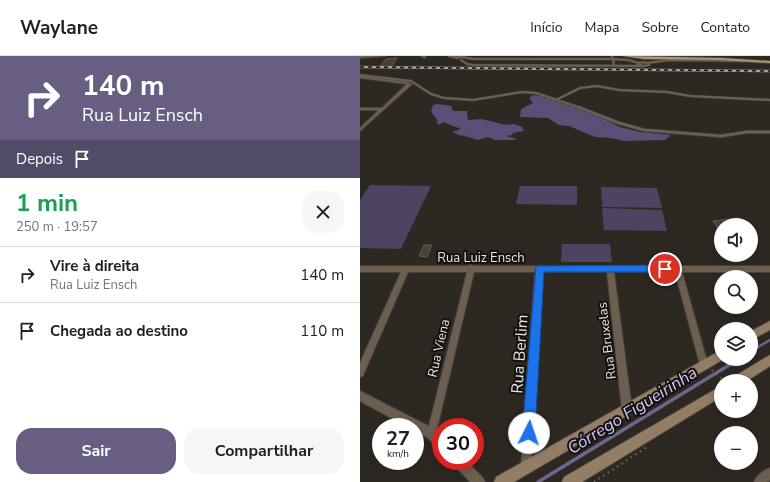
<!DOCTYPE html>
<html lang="pt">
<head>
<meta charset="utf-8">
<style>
  :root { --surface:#fff; --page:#f6f6f6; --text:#202124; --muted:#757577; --line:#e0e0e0; --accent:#675e82 }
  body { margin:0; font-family:"Nunito Sans",sans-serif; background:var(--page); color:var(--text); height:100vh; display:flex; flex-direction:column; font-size:15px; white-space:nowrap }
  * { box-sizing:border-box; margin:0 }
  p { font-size:13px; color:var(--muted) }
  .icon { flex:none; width:22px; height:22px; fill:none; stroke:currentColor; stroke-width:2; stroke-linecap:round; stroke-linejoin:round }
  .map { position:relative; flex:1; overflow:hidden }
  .sheet { display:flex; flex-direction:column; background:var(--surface); width:360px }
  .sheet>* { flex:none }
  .hud { background:#675e82; color:#fff; overflow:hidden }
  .fabs { position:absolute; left:354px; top:162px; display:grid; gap:8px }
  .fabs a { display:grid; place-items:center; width:44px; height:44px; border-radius:50%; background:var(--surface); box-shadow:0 2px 10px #0003; font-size:20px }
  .speed { position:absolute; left:12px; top:362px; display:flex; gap:8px; font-size:20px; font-weight:700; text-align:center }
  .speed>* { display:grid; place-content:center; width:52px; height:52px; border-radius:50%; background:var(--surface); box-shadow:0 2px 10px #0003; line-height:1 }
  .speed small { font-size:10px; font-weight:400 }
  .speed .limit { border:6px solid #d22; background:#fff; color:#111 }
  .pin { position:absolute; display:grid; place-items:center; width:34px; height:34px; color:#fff; margin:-17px; border:2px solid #fff; border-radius:50%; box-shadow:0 1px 4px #0007 }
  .me { position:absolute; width:44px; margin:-22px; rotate:4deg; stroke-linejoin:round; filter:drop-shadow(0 0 3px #0008) }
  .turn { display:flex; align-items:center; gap:14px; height:84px; padding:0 16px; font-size:18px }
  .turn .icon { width:52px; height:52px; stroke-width:2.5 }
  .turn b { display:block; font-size:28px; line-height:34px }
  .then { display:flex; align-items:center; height:38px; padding:0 16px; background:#0003; gap:8px; font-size:15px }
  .round { display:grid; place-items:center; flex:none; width:42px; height:42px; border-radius:16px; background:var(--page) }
  .head { display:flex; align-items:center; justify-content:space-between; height:68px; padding:0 16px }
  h1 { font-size:24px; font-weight:700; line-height:30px; color:#1e9e55 }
  .button { display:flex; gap:8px; margin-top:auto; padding:8px 16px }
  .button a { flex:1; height:46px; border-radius:16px; background:var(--accent); color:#fff; font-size:16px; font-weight:700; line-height:46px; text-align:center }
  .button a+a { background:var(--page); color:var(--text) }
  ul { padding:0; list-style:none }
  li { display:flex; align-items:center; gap:12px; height:56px; padding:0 16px; border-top:1px solid var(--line) }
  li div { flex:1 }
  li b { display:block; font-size:15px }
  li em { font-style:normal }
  header { display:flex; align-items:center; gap:24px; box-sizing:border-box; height:56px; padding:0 20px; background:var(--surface); border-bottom:1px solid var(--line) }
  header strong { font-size:19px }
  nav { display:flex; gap:22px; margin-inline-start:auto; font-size:14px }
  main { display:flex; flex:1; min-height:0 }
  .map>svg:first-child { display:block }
  .green { fill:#4c4461 }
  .forest { fill:#5a4f77 }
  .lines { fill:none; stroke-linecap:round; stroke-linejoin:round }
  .stream-far1 { stroke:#70658f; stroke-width:2.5 }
  .stream { stroke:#70658f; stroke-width:3.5 }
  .building { fill:#464039; stroke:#615b54 }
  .service-far1-casing { stroke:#47433d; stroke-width:3 }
  .service-casing { stroke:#47433d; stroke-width:4 }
  .minor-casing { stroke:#47433d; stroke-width:2 }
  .tertiary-casing { stroke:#47433d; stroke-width:2 }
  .secondary-casing { stroke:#47433d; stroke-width:2 }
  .primary-casing { stroke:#47433d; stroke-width:2 }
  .path { stroke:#6f6a65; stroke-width:2; stroke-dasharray:1.5 4; stroke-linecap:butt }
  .service-far1 { stroke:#6d5f50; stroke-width:2 }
  .service { stroke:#6d5f50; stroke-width:2.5 }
  .minor { fill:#6d5f50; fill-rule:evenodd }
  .tertiary { fill:#6d5f50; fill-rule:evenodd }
  .secondary { fill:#937e65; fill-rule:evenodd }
  .primary { fill:#b19575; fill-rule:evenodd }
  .rail-casing { stroke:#a5a09c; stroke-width:2.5 }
  .rail { stroke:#14110e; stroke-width:1.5; stroke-dasharray:4; stroke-linecap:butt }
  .route { fill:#1a73e8; stroke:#114b97 }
  .labels { text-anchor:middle; stroke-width:4; stroke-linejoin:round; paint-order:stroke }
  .street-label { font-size:13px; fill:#eae6e2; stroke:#14110e }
  .near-street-label { font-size:16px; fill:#eae6e2; stroke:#14110e }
  .near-water-label { font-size:17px; font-style:italic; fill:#d4c6fd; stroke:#14110e }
</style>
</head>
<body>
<header>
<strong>Waylane</strong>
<nav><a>Início</a><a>Mapa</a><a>Sobre</a><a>Contato</a></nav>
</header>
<main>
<section class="sheet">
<div class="hud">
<div class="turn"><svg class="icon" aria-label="right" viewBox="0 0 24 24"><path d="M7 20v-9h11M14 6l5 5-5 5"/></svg><div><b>140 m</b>Rua Luiz Ensch</div></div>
<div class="then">Depois<svg class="icon" aria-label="arrive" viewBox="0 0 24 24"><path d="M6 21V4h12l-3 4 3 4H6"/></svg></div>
</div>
<div class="head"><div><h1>1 min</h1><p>250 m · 19:57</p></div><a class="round"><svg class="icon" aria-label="close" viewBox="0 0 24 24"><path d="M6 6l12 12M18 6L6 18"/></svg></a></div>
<ul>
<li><svg class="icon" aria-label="right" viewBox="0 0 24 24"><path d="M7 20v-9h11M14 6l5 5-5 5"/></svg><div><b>Vire à direita</b><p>Rua Luiz Ensch</p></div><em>140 m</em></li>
<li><svg class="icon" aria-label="arrive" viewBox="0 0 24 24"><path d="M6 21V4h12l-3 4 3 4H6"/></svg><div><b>Chegada ao destino</b></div><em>110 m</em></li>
</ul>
<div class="button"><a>Sair</a><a>Compartilhar</a></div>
</section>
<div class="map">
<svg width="410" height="426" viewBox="0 0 410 426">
  <rect width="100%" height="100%" fill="#2d2822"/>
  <!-- green -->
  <path class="green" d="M10,129L71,130L41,193L0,192V144Z
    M160,130H217V149L156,148Z
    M241,131L297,132L302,152L242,151Z
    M242,152L302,154L307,175L244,174Z
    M202,188H250L252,206H201Z"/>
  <!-- forest -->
  <path class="forest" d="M174,39L191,42L241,61L260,71L280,76L311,79L305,84L264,85L250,82L235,81L209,70L199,69L188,62L160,61L161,53L173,47L169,42Z
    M78,48L91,50L93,55H107L108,64L122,63L146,69L154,68L162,71L164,75L153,77L152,79L146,80L154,82L157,84H135L128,81L118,84L104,80L106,79L101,80L92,76L101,73L83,66L79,69L76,66L78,65L71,56L73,49Z"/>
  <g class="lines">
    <!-- stream-far1 -->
    <path class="stream-far1" d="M391,295L410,284"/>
    <!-- stream -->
    <path class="stream" d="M178,426L379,303"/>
  </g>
  <!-- building -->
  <path class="building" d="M37,2L31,11H20L26,3Z
    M378,162L383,169H361V177L353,165Z
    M64,189H72L67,201L59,200Z"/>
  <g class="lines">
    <!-- service-far1 casing -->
    <g class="service-far1-casing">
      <path id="service-far1" d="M89,0L98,2
        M96,0L113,3H253L252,0
        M101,4L107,8L113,9L283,10
        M283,6L288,7L289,9L283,10L278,8Z
        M287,7L309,4L384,5
        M254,10L253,3L268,4L279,7
        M0,19L51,25L71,38L84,42L113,44L162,36L176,37L221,52
        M198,43L220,32L237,30L259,34L307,36L330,40L410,44"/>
    </g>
    <!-- service casing -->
    <g class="service-casing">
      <path id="service" d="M218,51L259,67L284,74L361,80L387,76H410"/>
    </g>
    <!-- minor casing -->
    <g class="minor-casing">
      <path id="minor" d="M0,0H25L0,2Z
        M61,0H65L66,1L64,2Z
        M0,20L46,26L52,28L0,75V72L19,54H0V52H22L47,28L0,22Z
        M111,209L114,210H315L318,209L321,210H410V216H322L348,309L347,312L344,313L341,312L340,309L315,216H254L272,354L270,357L267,359L264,357L262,354L247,216H182L171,410L170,414L166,415L162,414L161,410L175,216H114L75,381L72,383L69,381L67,378L107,216H48L4,317L3,320L0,321V307L41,216H0V210H108Z
        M410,412V424L407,426H394C396,420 404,414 410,412Z"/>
    </g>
    <!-- tertiary casing -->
    <g class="tertiary-casing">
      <path id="tertiary" d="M0,335L76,374L81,380V394L77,392L68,382L55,375V371H48L0,345Z
        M92,405H106L123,422L125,426H110L94,409Z"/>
    </g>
    <!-- secondary casing -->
    <g class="secondary-casing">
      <path id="secondary" d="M410,265V274L391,284V275Z
        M361,294V303H364L154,426H134L136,421Z
        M410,299V310L387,325H371L373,321Z
        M361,330V341L222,426H202L204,421Z"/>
    </g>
    <!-- primary casing -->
    <g class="primary-casing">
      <path id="primary" d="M263,0L361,2L410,5V7L361,4L284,3Z"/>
    </g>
    <!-- path -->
    <path class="path" d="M352,314L364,325
      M234,426L287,391"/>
    <!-- service-far1 -->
    <use href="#service-far1" class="service-far1"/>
    <!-- service -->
    <use href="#service" class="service"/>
    <!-- minor -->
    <use href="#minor" class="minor"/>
    <!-- tertiary -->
    <use href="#tertiary" class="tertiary"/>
    <!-- secondary -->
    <use href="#secondary" class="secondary"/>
    <!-- primary -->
    <use href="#primary" class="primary"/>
    <!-- rail casing -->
    <g class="rail-casing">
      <path id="rail" d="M0,11L410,15"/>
    </g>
    <!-- rail -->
    <use href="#rail" class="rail"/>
  </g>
  <!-- route -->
  <path class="route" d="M305,209L309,213L305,216H184L175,377L173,381L169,383L164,381L162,377L176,210Z"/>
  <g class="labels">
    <!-- street labels -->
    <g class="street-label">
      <text x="121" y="206">Rua Luiz Ensch</text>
      <text transform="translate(246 285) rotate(-97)" y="5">Rua Bruxelas</text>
      <text transform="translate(78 292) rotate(-77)" y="5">Rua Viena</text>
    </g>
    <!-- near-street labels -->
    <g class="near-street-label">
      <text transform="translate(159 298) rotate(-86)" y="6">Rua Berlim</text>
    </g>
    <!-- near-water labels -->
    <g class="near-water-label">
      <text transform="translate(272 354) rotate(-32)" y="6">Córrego Figueirinha</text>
    </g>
  </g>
</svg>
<div class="fabs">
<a><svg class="icon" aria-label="sound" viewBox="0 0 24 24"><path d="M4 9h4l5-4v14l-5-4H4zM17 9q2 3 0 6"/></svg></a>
<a><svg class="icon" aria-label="search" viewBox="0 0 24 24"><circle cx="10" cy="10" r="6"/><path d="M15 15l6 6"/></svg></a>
<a><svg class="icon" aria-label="layers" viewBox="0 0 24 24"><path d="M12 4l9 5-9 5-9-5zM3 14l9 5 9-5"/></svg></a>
<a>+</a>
<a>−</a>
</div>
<div class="speed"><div>27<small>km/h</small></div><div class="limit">30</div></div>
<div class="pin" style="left:305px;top:213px;background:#d93025"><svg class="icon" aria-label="arrive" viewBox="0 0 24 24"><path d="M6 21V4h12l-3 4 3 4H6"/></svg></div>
<svg class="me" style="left:169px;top:377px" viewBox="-20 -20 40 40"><circle r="19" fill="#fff"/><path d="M0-13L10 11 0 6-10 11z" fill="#1a73e8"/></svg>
</div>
</main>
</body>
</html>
